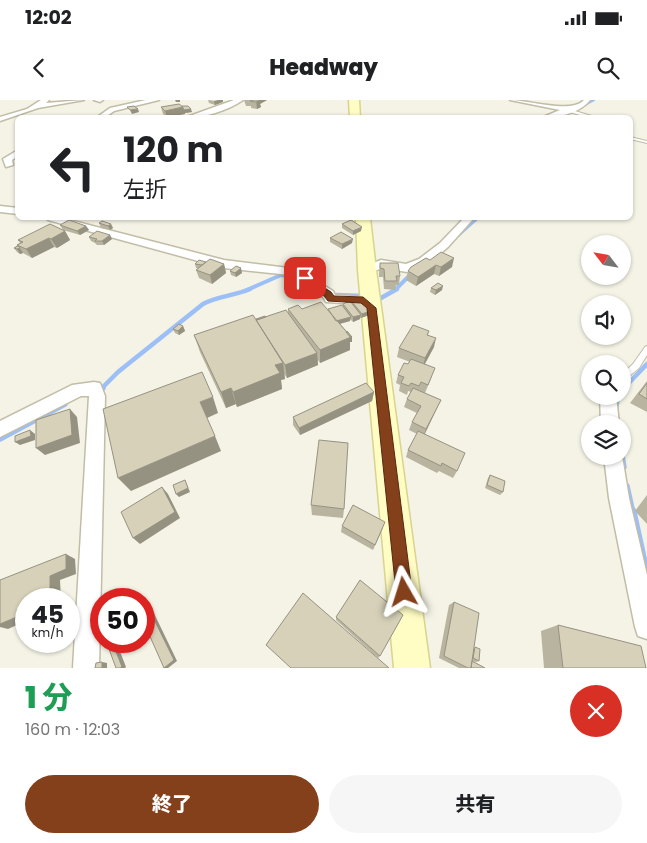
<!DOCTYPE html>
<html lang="ja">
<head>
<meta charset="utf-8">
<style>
  :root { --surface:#fff; --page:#f6f6f6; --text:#202124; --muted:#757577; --accent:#843f1b }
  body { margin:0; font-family:Poppins,"Noto Sans JP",sans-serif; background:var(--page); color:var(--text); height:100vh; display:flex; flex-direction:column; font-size:19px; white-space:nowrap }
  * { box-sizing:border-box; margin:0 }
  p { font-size:16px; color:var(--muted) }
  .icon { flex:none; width:28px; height:28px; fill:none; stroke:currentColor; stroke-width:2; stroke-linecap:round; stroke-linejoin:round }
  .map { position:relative; height:568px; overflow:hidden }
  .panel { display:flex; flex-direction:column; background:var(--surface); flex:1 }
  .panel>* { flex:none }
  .guide { position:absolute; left:15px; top:15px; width:618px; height:105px; border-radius:8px; box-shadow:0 1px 4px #0004; background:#fff; color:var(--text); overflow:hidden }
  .needle { width:32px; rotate:301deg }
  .tools { position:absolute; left:581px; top:135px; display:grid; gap:10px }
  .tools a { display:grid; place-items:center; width:50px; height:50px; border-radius:50%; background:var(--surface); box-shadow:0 1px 4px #0004; font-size:25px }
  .speed { position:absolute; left:15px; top:488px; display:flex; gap:10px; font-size:25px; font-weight:700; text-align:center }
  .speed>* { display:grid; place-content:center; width:65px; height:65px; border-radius:50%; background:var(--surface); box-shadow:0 1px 4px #0004; line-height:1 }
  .speed small { font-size:12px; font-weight:400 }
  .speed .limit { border:8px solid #d22; background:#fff; color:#111 }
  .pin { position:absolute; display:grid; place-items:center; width:42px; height:42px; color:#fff; margin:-21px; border-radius:10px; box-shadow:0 2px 8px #0006 }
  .me { position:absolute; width:55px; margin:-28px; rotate:354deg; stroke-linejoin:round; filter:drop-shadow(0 0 4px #0008) }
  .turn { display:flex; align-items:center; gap:18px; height:105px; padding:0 25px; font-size:22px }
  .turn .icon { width:65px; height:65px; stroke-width:2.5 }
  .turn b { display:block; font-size:35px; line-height:42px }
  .round { display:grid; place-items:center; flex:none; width:52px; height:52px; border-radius:26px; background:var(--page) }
  .head { display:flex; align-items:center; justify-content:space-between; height:85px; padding:0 25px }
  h1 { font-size:30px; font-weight:800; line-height:38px; color:#1e9e55 }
  .action { display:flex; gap:10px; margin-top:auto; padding:10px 25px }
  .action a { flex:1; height:58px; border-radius:30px; background:var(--accent); color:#fff; font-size:20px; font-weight:800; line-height:58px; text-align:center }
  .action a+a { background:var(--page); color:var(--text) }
  .status { display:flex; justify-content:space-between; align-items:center; height:35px; padding:0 25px; background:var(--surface); direction:ltr }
  .status svg { height:14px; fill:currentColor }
  header { display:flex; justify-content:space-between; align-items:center; height:65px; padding:0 25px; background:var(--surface); font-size:22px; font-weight:800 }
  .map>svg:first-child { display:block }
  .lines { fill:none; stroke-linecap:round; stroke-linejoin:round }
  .stream-far4 { stroke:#9cbff7; stroke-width:2.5 }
  .stream-far3 { stroke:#9cbff7; stroke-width:4 }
  .stream-far2 { stroke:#9cbff7; stroke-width:4.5 }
  .stream-far1 { stroke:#9cbff7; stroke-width:5.5 }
  .stream { stroke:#9cbff7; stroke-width:7 }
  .service-casing { stroke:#c1bda7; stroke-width:2 }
  .minor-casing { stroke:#c1bda7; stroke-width:3 }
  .secondary-casing { stroke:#d8d490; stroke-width:3 }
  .service { fill:#fff; fill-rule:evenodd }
  .minor { fill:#fff; fill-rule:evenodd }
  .secondary { fill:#fffcc4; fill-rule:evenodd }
  .wall { fill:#b9b49f }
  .shaded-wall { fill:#969282 }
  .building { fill:#d7d1b9; stroke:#969282 }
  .route { fill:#843f1b; stroke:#562912 }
</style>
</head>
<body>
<div class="status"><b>12:02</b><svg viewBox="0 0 49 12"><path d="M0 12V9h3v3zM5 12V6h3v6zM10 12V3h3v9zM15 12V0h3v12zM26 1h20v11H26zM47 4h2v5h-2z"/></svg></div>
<header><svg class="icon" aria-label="back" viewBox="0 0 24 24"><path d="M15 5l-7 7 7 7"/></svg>Headway<svg class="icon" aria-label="search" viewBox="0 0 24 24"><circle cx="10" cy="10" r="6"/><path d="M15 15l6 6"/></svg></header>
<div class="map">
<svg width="647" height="568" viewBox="0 0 647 568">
  <rect width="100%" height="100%" fill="#f4f3e5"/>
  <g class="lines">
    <!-- stream-far4 -->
    <path class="stream-far4" d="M577,9L594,0"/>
    <!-- stream-far3 -->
    <path class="stream-far3" d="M458,135L477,118
      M305,182L314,190
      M247,190L281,175L298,178
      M395,190L411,174"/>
    <!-- stream-far2 -->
    <path class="stream-far2" d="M313,189L317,193
      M337,195L363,196
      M381,198L397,189
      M101,289L118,272L203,204C218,196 234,196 250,189
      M623,289L647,264"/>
    <!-- stream-far1 -->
    <path class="stream-far1" d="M622,290L624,288
      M96,291L103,288
      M616,306L618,296
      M0,339L65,304
      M622,356L624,367
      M627,386L633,413"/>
    <!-- stream -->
    <path class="stream" d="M633,411L647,475"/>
    <!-- service casing -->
    <g class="service-casing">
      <path id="service" d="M565,8L595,17V18H589L564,10Z
        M630,37L647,41V43L630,39Z
        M647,246V255L639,268L622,282V274L633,264L645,247Z"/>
    </g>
    <!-- minor casing -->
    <g class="minor-casing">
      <path id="minor" d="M41,0H49L46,3L84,0L38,8L0,21V17L27,9Z
        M94,0H103L100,2Z
        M146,0H159L114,11L104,18H96L110,8Z
        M234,0H243C227,11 203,18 184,18Z
        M510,0C528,0 572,14 584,0H590C581,13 556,18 541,18L560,10Z
        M18,50V56L12,60L13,65L6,67L3,59Z
        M0,106L18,108V114L0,112Z
        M47,118H62L224,160L297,169L333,191L335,195L368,197L378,208L376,211C368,213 365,210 359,204L326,202L323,197L290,175L224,168L48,120Z
        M464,118H474L448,147L427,165L407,172L382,168L367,174L361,170L363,167L381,160L406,164L419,159L440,143Z
        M94,282L100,283L105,296L99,568H73L89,296H81L0,337V321L72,285Z
        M600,296H616L619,324H601Z
        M604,356H622L629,398L647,475V539L638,536L635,527L609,398Z"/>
    </g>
    <!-- secondary casing -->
    <g class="secondary-casing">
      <path id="secondary" d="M349,0H359L360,18H350Z
        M356,118H370L376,170L430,568H394L358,170Z"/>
    </g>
    <!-- service -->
    <use href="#service" class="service"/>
    <!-- minor -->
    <use href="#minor" class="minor"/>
    <!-- secondary -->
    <use href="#secondary" class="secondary"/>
  </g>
  <!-- wall -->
  <path class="wall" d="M208,0L223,2L215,5L209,3Z
    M244,0H267L260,4L261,7L257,9L251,8V6H246Z
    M182,6L192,12L185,13V14L167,17L163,14L161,7Z
    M99,123L111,124L113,128L110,130L101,128Z
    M342,124L361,131L353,135L342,128Z
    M60,125L86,126L89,130L80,135L63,130Z
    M65,131L70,140L57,148L54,147L32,158L23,153L20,154L17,152L14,148L20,143L18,140Z
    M110,135L112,139L104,145H97L95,143L91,141L89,137Z
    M330,138L352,143L342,149L330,142Z
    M430,160L452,167L439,176L434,174L416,186L406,180L408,171Z
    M206,162L224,164L226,173L212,184L199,178L196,170L198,168H196L195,164Z
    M380,163L400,176L399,185H396L395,190L384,189L383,177H379V172Z
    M230,171L242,173L236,177L231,175Z
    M431,188L442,190L435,195L430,192Z
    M352,202L370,211L369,215L361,218L360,217V219L353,222L350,219V221L340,224L352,237V242H350V250L320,263L318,260V265L287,278L284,274L285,279L281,280L282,289L237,307L236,304L226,308L200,252L194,235L256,221V219L288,213V209L327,210L343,205V204H352Z
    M183,226L185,231L179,235L175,233L173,229Z
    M429,231L428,235L434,247L425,264L432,276L425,293L441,300L425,334L457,371L453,378L439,371L437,373L406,357L408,350L417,334L409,330L412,322L417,313L404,307L407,299L411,292L408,291L407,295L399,291L400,285L396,283L398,275L410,262L397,257L399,248Z
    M647,281V312L630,303Z
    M374,292L372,301L300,335L293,325V317Z
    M490,375L503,392L500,395L485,388L488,378Z
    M647,395V424L635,411Z
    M311,405L344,409L343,418L312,415Z
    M342,426L383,428L373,450L341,432Z
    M454,502L474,547L479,561L476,562L472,561L485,568H459L439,558L449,505Z
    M336,517L380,556L378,558L336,520Z
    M558,525L646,568H544L541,531Z"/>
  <!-- shaded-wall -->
  <path class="shaded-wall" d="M175,0H180V2H176Z
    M218,0H223V2L215,5L214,1Z
    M256,0H267L260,4L261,7L257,9Z
    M183,7L191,9L192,12L185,13V14L167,17L165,11Z
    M138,9L139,12L132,14L130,10Z
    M111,124L113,128L110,130L108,126Z
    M86,126L89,130L80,135L77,131Z
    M362,127L361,131L353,135V131Z
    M65,131L70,140L57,148L51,139Z
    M110,135L112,139L104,145L102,141Z
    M49,138L54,147L32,158L26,149Z
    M353,139L352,143L342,149V144Z
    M20,148L23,153L20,154L17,149Z
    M454,158L452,167L439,176L441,167Z
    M224,164L226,173L212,184L210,175Z
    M436,165L434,174L416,186L418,177Z
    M241,168L242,173L236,177L235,173Z
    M443,186L442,190L435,195L436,190Z
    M370,211L369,215L361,218L362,214Z
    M361,215L360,219L353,222V217Z
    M351,217L350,221L335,225V221Z
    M183,226L185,231L179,235L178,231Z
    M351,237H352V242H350V250L320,263V250Z
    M436,238L434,247L423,267L425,258Z
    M317,253L318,265L287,278L285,265Z
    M283,263L285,279L281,280L282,289L237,307L233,292L275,265Z
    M231,288L236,304L226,308L221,292Z
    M374,292L372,301L300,335L299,328Z
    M213,297L218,313L207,318L200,302Z
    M441,300L437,308L423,337L426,329Z
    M70,309L77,317L80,343L45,355L36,348Z
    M30,330L35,334V340L20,345L15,342Z
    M215,336L221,351L131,391L118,378Z
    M185,380L190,392L179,397L176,394Z
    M162,387L168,394L180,418L140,444L133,438Z
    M66,454L75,459L76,474L60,480L61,499H50V476Z
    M146,503L150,505L177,561L168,568H164Z
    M26,513V521L8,529L0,527V524Z
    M72,515L77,517L76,526L69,529V526Z
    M112,541H116L126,567L125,568H120Z
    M102,562L107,563V568H102Z"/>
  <!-- building -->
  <path class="building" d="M253,0H260L256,2L250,1Z
    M179,4L183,7L165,11L161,7Z
    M134,6L138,9L130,10L127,7Z
    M182,6H188L191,9L184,10Z
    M69,120L86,126L77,131L60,125Z
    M351,120L362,127L353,131L342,124Z
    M102,121L111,124L108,126L99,123Z
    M50,124L65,131L51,139L49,138L26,149L17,145L23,142L18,140Z
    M97,131L110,135L102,141H95L97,139L89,137Z
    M341,132L353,139L342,144L330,138Z
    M18,146L20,148L17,149L14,148Z
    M441,152L454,158L441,167L436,165L418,177L408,171L411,167L426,158L430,160Z
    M210,159L224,164L210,175L196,170Z
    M199,160L206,162L202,165L195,164Z
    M380,163H398L400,176H396L397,181H385L384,169L380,168Z
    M236,166L241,168L235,173L230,171Z
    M438,183L443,186L436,190L431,188Z
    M360,199L370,211L362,214L352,202Z
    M350,201L361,215L353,217L343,204Z
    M321,202L351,237L320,250L288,209L298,205L302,209Z
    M342,205L351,217L336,221L328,209Z
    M286,210L317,253L285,265L256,220Z
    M253,215L283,263L275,265L280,273L233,292L231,288L221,292L194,235Z
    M265,216L266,217L257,220L256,219Z
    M179,224L183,226L178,231L173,229Z
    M413,225L429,231L427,235L436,238L425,258L399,248Z
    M347,231L352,237L351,238L346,232Z
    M411,259L435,268L428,285L421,282L419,286L411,283L409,286L401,283L404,277L398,275L404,263L408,264Z
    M202,272L213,297L200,302L215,336L118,378L103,309Z
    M366,283L374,292L299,328L293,317Z
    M647,283V299L639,294Z
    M413,288L441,300L426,329L412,322L421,306L407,299Z
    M70,309L72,335L36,348V320Z
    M30,330L31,336L15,342V336Z
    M418,331L465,353L457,371L442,363L441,366L408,350Z
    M319,340L348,343L344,409L311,405Z
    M490,375L505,381L503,392L487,385Z
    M185,380L188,388L176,394L173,385Z
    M162,387L175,412L133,438L121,412Z
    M353,405L385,422L375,445L342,426Z
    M66,454V469L50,476V499H26V513L0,524V480Z
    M360,480L403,515L380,556L336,517Z
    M303,493L389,568H291L266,545Z
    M454,502L479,513L471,568H468L444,556Z
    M146,503L174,560L164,568L144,523V505Z
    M72,515L71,525L69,526V516Z
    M558,525L641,546L646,568H563Z
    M106,541H112L122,567L120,568H116Z
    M475,547L480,549L479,561L473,558Z
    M472,561L485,568H471Z
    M102,562V568H95L96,563Z"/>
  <!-- route -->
  <path class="route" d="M305,175L331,192L334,196L363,197L376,208L412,492L410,498L404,500L398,498L396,492L367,208L361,203L328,201L324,196L302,180L301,178Z"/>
</svg>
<div class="tools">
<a><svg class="needle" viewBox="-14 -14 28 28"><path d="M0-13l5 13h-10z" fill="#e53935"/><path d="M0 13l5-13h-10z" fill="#757577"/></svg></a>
<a><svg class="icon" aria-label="sound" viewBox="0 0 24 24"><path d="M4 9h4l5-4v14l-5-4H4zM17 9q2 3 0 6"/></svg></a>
<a><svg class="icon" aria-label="search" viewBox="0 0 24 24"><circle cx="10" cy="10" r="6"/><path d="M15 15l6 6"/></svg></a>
<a><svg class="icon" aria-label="layers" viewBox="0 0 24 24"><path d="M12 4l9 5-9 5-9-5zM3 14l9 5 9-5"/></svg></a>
</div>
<div class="speed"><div>45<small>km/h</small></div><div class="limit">50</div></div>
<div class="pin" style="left:305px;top:178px;background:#d93025"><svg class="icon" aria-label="arrive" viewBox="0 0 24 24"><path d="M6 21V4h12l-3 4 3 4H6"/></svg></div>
<svg class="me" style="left:404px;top:492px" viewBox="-20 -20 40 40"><path d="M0-17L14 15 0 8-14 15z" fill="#843f1b" stroke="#fff" stroke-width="4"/></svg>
<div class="guide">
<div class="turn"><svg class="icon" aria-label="left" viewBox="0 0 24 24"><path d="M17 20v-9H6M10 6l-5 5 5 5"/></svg><div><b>120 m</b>左折</div></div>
</div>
</div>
<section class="panel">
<div class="head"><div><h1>1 分</h1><p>160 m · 12:03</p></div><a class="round" style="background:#d93025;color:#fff"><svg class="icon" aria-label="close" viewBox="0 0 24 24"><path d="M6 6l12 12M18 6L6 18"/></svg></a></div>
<div class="action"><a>終了</a><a>共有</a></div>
</section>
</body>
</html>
